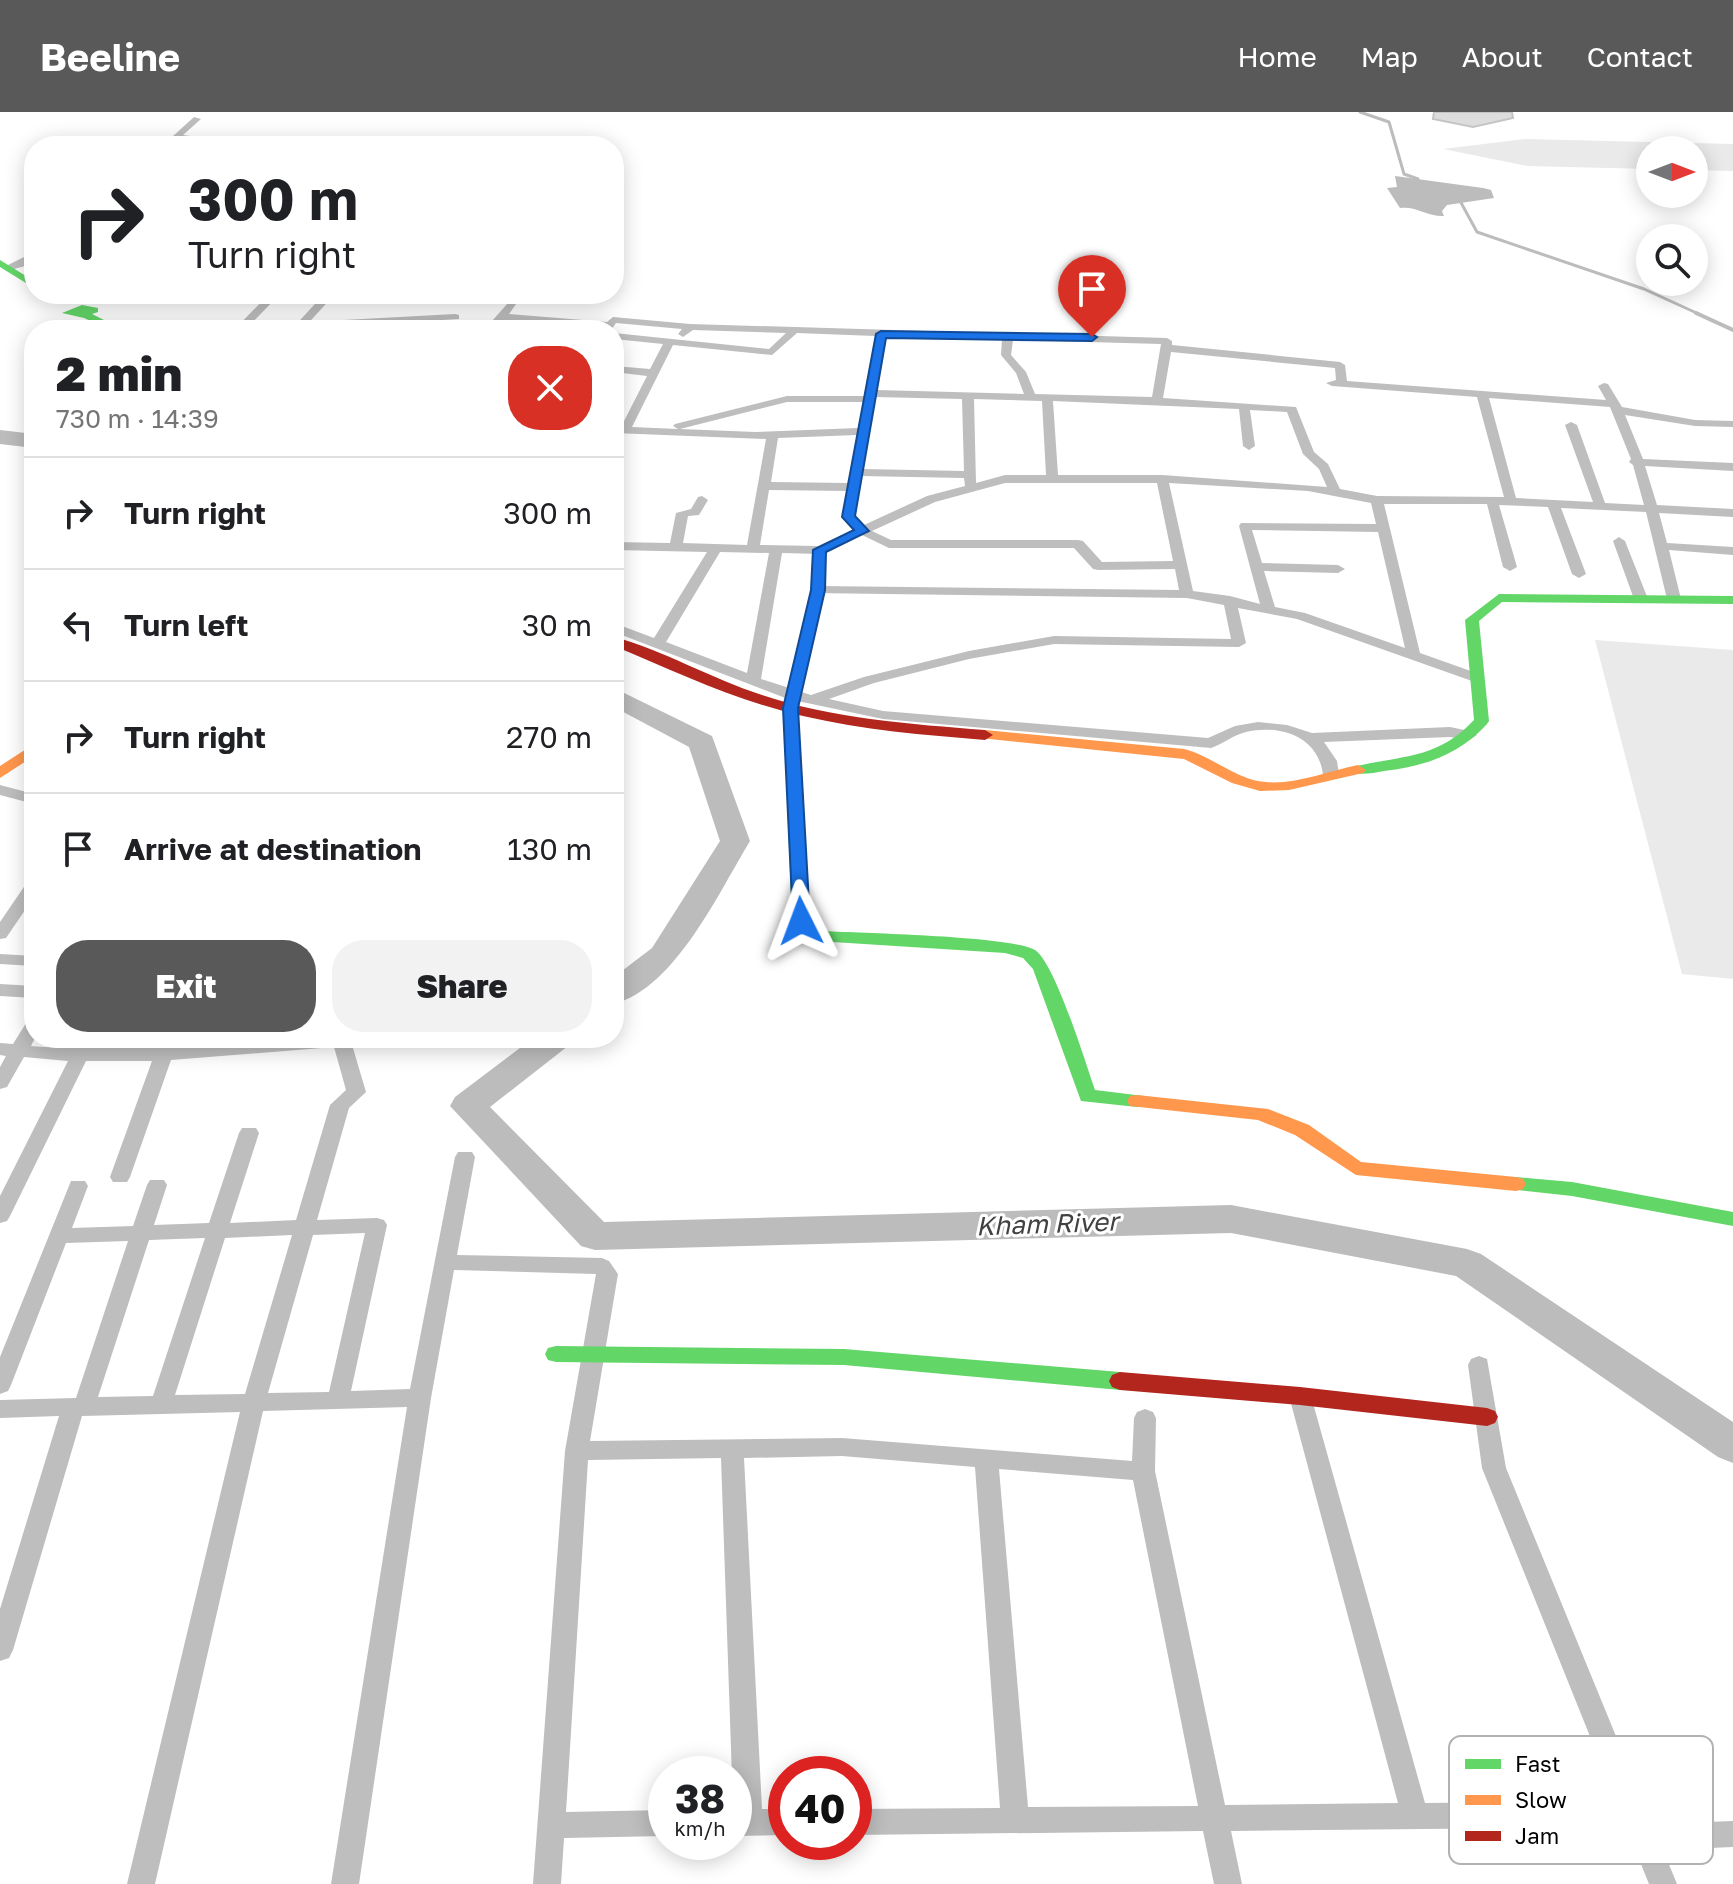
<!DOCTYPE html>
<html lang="en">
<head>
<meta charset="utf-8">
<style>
  :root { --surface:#fff; --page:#f2f2f2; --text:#202124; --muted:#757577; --line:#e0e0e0; --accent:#595959 }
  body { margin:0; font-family:"Golos Text",sans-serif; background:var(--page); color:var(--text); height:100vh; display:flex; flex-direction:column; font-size:30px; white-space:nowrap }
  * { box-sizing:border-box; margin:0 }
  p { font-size:26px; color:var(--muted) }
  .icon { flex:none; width:44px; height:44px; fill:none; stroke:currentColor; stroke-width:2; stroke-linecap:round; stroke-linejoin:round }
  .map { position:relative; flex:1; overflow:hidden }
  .details { position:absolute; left:24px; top:208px; width:600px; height:728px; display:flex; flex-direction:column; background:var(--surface); border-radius:32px; box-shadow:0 4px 20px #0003 }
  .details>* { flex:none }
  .guide { position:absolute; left:24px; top:24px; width:600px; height:168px; border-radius:32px; box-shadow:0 4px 20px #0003; background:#fff; color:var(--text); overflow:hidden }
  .needle { width:52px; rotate:90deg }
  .controls { position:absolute; left:1636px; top:24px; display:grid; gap:16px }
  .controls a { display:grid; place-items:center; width:72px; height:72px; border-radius:50%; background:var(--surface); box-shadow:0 4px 20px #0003; font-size:40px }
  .speed { position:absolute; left:648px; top:1644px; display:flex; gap:16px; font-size:40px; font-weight:700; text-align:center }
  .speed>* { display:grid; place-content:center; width:104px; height:104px; border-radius:50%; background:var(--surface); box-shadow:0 4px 20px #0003; line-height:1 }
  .speed small { font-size:20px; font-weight:400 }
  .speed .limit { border:12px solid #d22; background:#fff; color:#111 }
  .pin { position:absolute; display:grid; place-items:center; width:68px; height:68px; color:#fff; margin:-82px -34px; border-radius:50% 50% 50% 0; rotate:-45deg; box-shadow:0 0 8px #0007 }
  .pin .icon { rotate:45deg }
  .me { position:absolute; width:88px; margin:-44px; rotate:357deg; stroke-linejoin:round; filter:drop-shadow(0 0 6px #0008) }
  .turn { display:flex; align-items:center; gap:28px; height:168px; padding:0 32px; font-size:36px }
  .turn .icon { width:104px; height:104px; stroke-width:2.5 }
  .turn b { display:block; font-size:56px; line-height:68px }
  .round { display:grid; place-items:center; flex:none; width:84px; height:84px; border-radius:32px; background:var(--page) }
  .headline { display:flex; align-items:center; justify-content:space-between; height:136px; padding:0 32px }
  h1 { font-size:48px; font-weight:800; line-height:60px }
  .action { display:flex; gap:16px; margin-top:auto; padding:16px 32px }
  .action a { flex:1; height:92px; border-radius:32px; background:var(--accent); color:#fff; font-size:32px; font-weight:800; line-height:92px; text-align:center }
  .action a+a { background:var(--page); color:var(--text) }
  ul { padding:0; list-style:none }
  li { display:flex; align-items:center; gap:24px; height:112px; padding:0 32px; border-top:2px solid var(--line) }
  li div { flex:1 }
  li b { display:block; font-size:30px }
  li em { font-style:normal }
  header { display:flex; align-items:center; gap:48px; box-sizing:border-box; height:112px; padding:0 40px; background:var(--accent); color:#fff }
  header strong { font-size:38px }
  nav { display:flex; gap:44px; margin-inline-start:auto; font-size:28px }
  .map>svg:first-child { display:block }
  .green { fill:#eaeaea }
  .water { fill:#bcbcbc }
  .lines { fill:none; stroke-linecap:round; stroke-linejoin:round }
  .stream-far1 { stroke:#bcbcbc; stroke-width:3 }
  .stream { stroke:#bcbcbc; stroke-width:4 }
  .river { fill:#bcbcbc; fill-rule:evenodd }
  .building { fill:#ddd; stroke:#c5c5c5; stroke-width:2 }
  .street { fill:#bebebe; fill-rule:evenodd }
  .fast { fill:#63d668; fill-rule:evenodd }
  .slow { fill:#ff974d; fill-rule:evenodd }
  .jam { fill:#b3261e; fill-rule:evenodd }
  .route { fill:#1a73e8; stroke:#114b97; stroke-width:2 }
  .labels { text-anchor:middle; stroke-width:6; stroke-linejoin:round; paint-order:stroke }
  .water-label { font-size:26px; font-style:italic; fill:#414141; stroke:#fff }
  .key { fill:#fff; stroke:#b2b2b2; stroke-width:2 }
  .key-label { font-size:22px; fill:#000 }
</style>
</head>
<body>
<header>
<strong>Beeline</strong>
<nav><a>Home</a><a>Map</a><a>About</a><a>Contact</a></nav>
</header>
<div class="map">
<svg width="1733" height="1772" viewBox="0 0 1733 1772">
  <rect width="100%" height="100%" fill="#fff"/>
  <!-- green -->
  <path class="green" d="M1525,27L1733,32V59L1694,58V38H1650V57L1527,54L1443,37Z
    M1595,528L1733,538V867L1682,862Z"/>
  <!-- water -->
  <path class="water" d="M1395,64L1483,76L1491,78L1494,86L1447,93L1442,99L1444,104C1428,105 1417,94 1400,96L1387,76L1397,75Z"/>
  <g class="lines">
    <!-- stream-far1 -->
    <path class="stream-far1" d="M1360,0L1389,10L1404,62L1418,67
      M1459,87L1477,120L1644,177L1701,203"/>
    <!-- stream -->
    <path class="stream" d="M1696,201L1733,218"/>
    <!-- river -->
    <path class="river" d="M0,318L34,322V336L0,332Z
      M614,576L712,624L750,729C719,780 675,876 614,892V865L652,836L720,729L689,635L614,595Z
      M533,926H573L568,934L490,995L604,1110L1231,1093L1467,1137L1481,1142L1733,1310V1351L1718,1345L1456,1164L1231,1121L595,1138L581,1134L450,994L455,985Z"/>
  </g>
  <!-- building -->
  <path class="building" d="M1434,0H1512L1513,6L1473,15L1433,7Z"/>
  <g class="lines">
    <!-- street -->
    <path class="street" d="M194,5L201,7L183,23L259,34L178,28L171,34H162Z
      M34,140V148L25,154L7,159L2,156Z
      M269,182H280L245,218H234Z
      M324,182H335L302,218H291Z
      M370,182H459L464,185L459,188L375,185Z
      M516,182L521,185L509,202L607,210L613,205L690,212L1167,226L1172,229V233L1340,250L1345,253L1347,269L1606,288L1598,274L1604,271L1608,272L1622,295L1695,308L1733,309V315L1695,314L1625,303L1643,347L1733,351V359L1645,354L1657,393L1733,397V405L1659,401L1667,431L1733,435V443L1669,438L1681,487L1674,491L1667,487L1646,400L1561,396L1586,462L1579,466L1572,462L1548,395L1499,393L1517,455L1510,459L1503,455L1487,392H1384L1420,541L1482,563V569H1472L1297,507L1238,496L1246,531L1239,535L1054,532L969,547L874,571L829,587L883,599L1208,626L1235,614L1258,610L1287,613L1312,621L1450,615L1474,620L1477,623L1469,628L1450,625L1324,630L1337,649L1339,663L1331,668L1323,663C1319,625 1280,612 1246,620C1233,623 1223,632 1211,636L883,607L788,587L614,520V511L654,526L707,440L614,438V430L670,431L676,401L691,397L698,385L702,384L708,388L699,403L688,404L683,431L747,433L766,327L614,321V315H621L647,264L614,260V254L650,257L663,232L614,227V221L769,237L786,221L693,218L683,225L678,222L682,217L616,211L611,218H601L602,216L505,208L495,218H484ZM797,221L875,224L864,284H787L675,312L673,314L678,317L632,315L673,233L772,243ZM886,224L1002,227L1001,243L1016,261L1024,282L877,278ZM1013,228L1161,232L1152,285L1035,282L1026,260L1011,243ZM1171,240L1335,256L1336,268L1326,271L1332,274L1477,285L1504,385L1377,384L1340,377L1328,352L1314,340L1296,295L1163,286ZM875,285L962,287L964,359L863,357ZM1489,286L1610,295L1631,347L1629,350L1633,353L1644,393L1605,391L1577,313L1571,310L1565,313L1593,390L1516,386ZM974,287L1042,289L1046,363H1005L976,371ZM1053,289L1239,297L1243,334L1249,338L1255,334L1250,298L1287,300L1303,342L1319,357L1327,375L1162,363H1058ZM787,290H863L858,316L755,320L680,317ZM857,323L848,371L771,370L778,326ZM861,364L964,366L965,374L927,384L864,413L854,404ZM1005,371H1157L1173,449L1102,450L1083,429L1078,428H891L872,419L935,390ZM1169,371L1308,379L1371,391L1376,412L1241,411L1239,414L1260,492L1230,484L1193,479ZM769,378L847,379L842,405L854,418L818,434L760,433ZM1252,418L1378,420L1405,536L1305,501L1275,495L1264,459L1338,461L1345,457L1338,453L1262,451ZM862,423L889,436H1074L1093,457L1098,458L1175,457L1179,478L818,474L811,478L813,481L1187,486L1224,493L1231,527L1054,524L969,539L864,565L811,583L761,567L782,441L820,442ZM720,440L769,441L747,561L666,530Z
      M455,202L459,203V207L344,214L339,211L344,208Z
      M614,362L620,366V386L614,390Z
      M1619,425L1625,429L1648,487L1646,490L1641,491L1634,487L1613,429Z
      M0,673L34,682V692L0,683Z
      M34,768V785L6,826L0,827V810L28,769Z
      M614,798L621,799L624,803L621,807L614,808Z
      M0,842L34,844V854L0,852Z
      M0,872L34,874V886L0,884Z
      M34,906L35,926L31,934L43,935C146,940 247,926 350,926L366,980L349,996L317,1108L377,1106L384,1108L387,1113L351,1279L410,1277L455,1045L458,1040H472L475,1045L457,1143L602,1146L609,1149L618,1162L590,1329L842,1326L1132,1349L1134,1306L1137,1300L1145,1297L1153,1300L1156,1306L1155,1359L1225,1693L1398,1691L1289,1284L1292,1278L1300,1275L1308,1278L1311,1284L1425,1691L1616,1689L1482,1356L1468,1253L1471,1247L1479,1244L1487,1247L1506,1356L1652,1712L1733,1709V1735L1663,1738L1677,1772H1649L1626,1715L1231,1719L1242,1772H1214L1203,1719L854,1723V1697L1000,1696L975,1355L842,1344L744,1346L762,1697H786V1723L734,1724L721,1346L588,1348L566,1700L666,1698V1724L564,1726L561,1772H533L565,1339L596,1162L454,1158L431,1286L359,1772H331L407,1295L263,1299L155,1772H127L240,1300L82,1304L13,1538L9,1546L0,1549V1497L59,1304L0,1306V1288L76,1286L128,1129L66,1131L11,1273L8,1279L0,1282V1245L71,1069H85L88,1074L72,1116L133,1114L147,1073L150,1068H164L167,1073L154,1113L209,1111L239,1021L242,1016H256L259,1021L230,1111L296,1108L330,993L346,978L334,935L171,948L130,1065L127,1070H113L110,1065L152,949H86L10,1104L7,1109L0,1111V1084L68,949L24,945L7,975L0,977V955L6,944L0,943V931L13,932L28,908ZM365,1121L329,1280L268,1281L313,1123ZM292,1123L245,1282L175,1283L225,1126ZM205,1126L153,1284L98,1285L149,1128ZM999,1357L1133,1368L1198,1694L1028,1695Z"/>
    <!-- fast -->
    <path class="fast" d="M0,148L34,169V176L0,155Z
      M82,193L98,196V200L92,202L124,218H110L84,206L62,201Z
      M820,434L826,438L825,478L797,596L809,808L822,819C859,821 1012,824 1035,838C1055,851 1086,952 1095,978L1144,984L1147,989L1144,994L1137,995L1081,989L1033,857L1023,846L1005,841L817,829L811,828L792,809L783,596L811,478L814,438Z
      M1499,482L1733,484V492L1502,490L1479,509L1489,609L1487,612C1459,643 1425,654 1384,659C1374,661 1363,663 1353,661L1350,658L1353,655C1401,643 1437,648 1474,608L1465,508Z
      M1516,1065L1572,1070L1733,1100V1114L1572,1084L1509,1077L1506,1072L1509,1067Z
      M556,1234L844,1237L1120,1260L1128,1263L1131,1269L1128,1275L1120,1278L844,1253L556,1250L548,1248L545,1242L548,1236Z"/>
    <!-- slow -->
    <path class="slow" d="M985,618L1184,637C1207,643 1225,658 1247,666C1282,679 1323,660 1358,653L1366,658L1363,661L1289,678L1260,679L1232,671L1184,647L980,626V620Z
      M34,632V644L0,666V654Z
      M1137,983L1268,997L1309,1013L1361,1050L1516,1065L1523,1067L1526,1072L1523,1077L1516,1079L1356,1063L1295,1023L1258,1008L1130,994L1127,989L1130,984Z"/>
    <!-- jam -->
    <path class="jam" d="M614,525C663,538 712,567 762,583C834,607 910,612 985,618L993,623L985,628C924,623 863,618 803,604C737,589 676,560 614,534Z
      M1120,1260L1300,1275L1487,1296L1495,1299L1498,1305L1495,1311L1487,1314L1300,1293L1120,1278L1112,1275L1109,1269L1112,1263Z"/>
  </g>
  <!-- route -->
  <path class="route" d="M881,219L1092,222L1097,225L1092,229L886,226L855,404L869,419L826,440L825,478L798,596L810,809L801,814L793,809L783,596L811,478L813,438L854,418L842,405L876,222Z"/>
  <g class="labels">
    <!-- water labels -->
    <g class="water-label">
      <text transform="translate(1047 1112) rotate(-2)" y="9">Kham River</text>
    </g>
  </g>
  <!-- legend -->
  <rect x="1449" y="1624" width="264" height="128" rx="12" class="key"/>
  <rect x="1465" y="1647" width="36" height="10" fill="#63d668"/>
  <rect x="1465" y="1683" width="36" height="10" fill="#ff974d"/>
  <rect x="1465" y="1719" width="36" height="10" fill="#b3261e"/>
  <g class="key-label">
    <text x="1515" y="1660">Fast</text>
    <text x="1515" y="1696">Slow</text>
    <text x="1515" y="1732">Jam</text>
  </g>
</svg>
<div class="controls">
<a><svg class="needle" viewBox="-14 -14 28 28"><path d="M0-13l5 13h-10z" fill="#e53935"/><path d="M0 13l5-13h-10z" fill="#757577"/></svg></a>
<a><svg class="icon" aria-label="search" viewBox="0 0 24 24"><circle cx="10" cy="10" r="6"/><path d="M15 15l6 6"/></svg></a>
</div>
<div class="speed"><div>38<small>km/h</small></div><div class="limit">40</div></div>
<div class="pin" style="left:1092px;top:225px;background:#d93025"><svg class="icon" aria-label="arrive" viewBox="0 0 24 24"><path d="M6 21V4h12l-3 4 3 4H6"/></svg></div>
<svg class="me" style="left:801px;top:809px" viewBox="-20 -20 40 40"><path d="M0-17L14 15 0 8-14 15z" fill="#1a73e8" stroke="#fff" stroke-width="4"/></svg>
<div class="guide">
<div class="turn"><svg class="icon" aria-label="right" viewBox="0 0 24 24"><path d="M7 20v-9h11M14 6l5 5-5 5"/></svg><div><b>300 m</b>Turn right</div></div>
</div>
<section class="details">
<div class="headline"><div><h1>2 min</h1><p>730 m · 14:39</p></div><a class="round" style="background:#d93025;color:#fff"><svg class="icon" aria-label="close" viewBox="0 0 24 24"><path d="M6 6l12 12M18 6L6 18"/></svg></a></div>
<ul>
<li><svg class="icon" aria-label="right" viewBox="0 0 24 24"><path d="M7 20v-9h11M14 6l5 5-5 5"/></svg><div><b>Turn right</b></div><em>300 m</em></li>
<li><svg class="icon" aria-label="left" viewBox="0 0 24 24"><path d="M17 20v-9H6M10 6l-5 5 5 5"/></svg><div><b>Turn left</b></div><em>30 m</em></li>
<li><svg class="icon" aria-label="right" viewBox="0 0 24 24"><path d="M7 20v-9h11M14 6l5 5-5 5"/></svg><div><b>Turn right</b></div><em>270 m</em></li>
<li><svg class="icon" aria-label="arrive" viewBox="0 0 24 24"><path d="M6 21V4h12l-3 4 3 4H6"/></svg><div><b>Arrive at destination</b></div><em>130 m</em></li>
</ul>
<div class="action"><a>Exit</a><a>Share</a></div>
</section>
</div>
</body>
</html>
